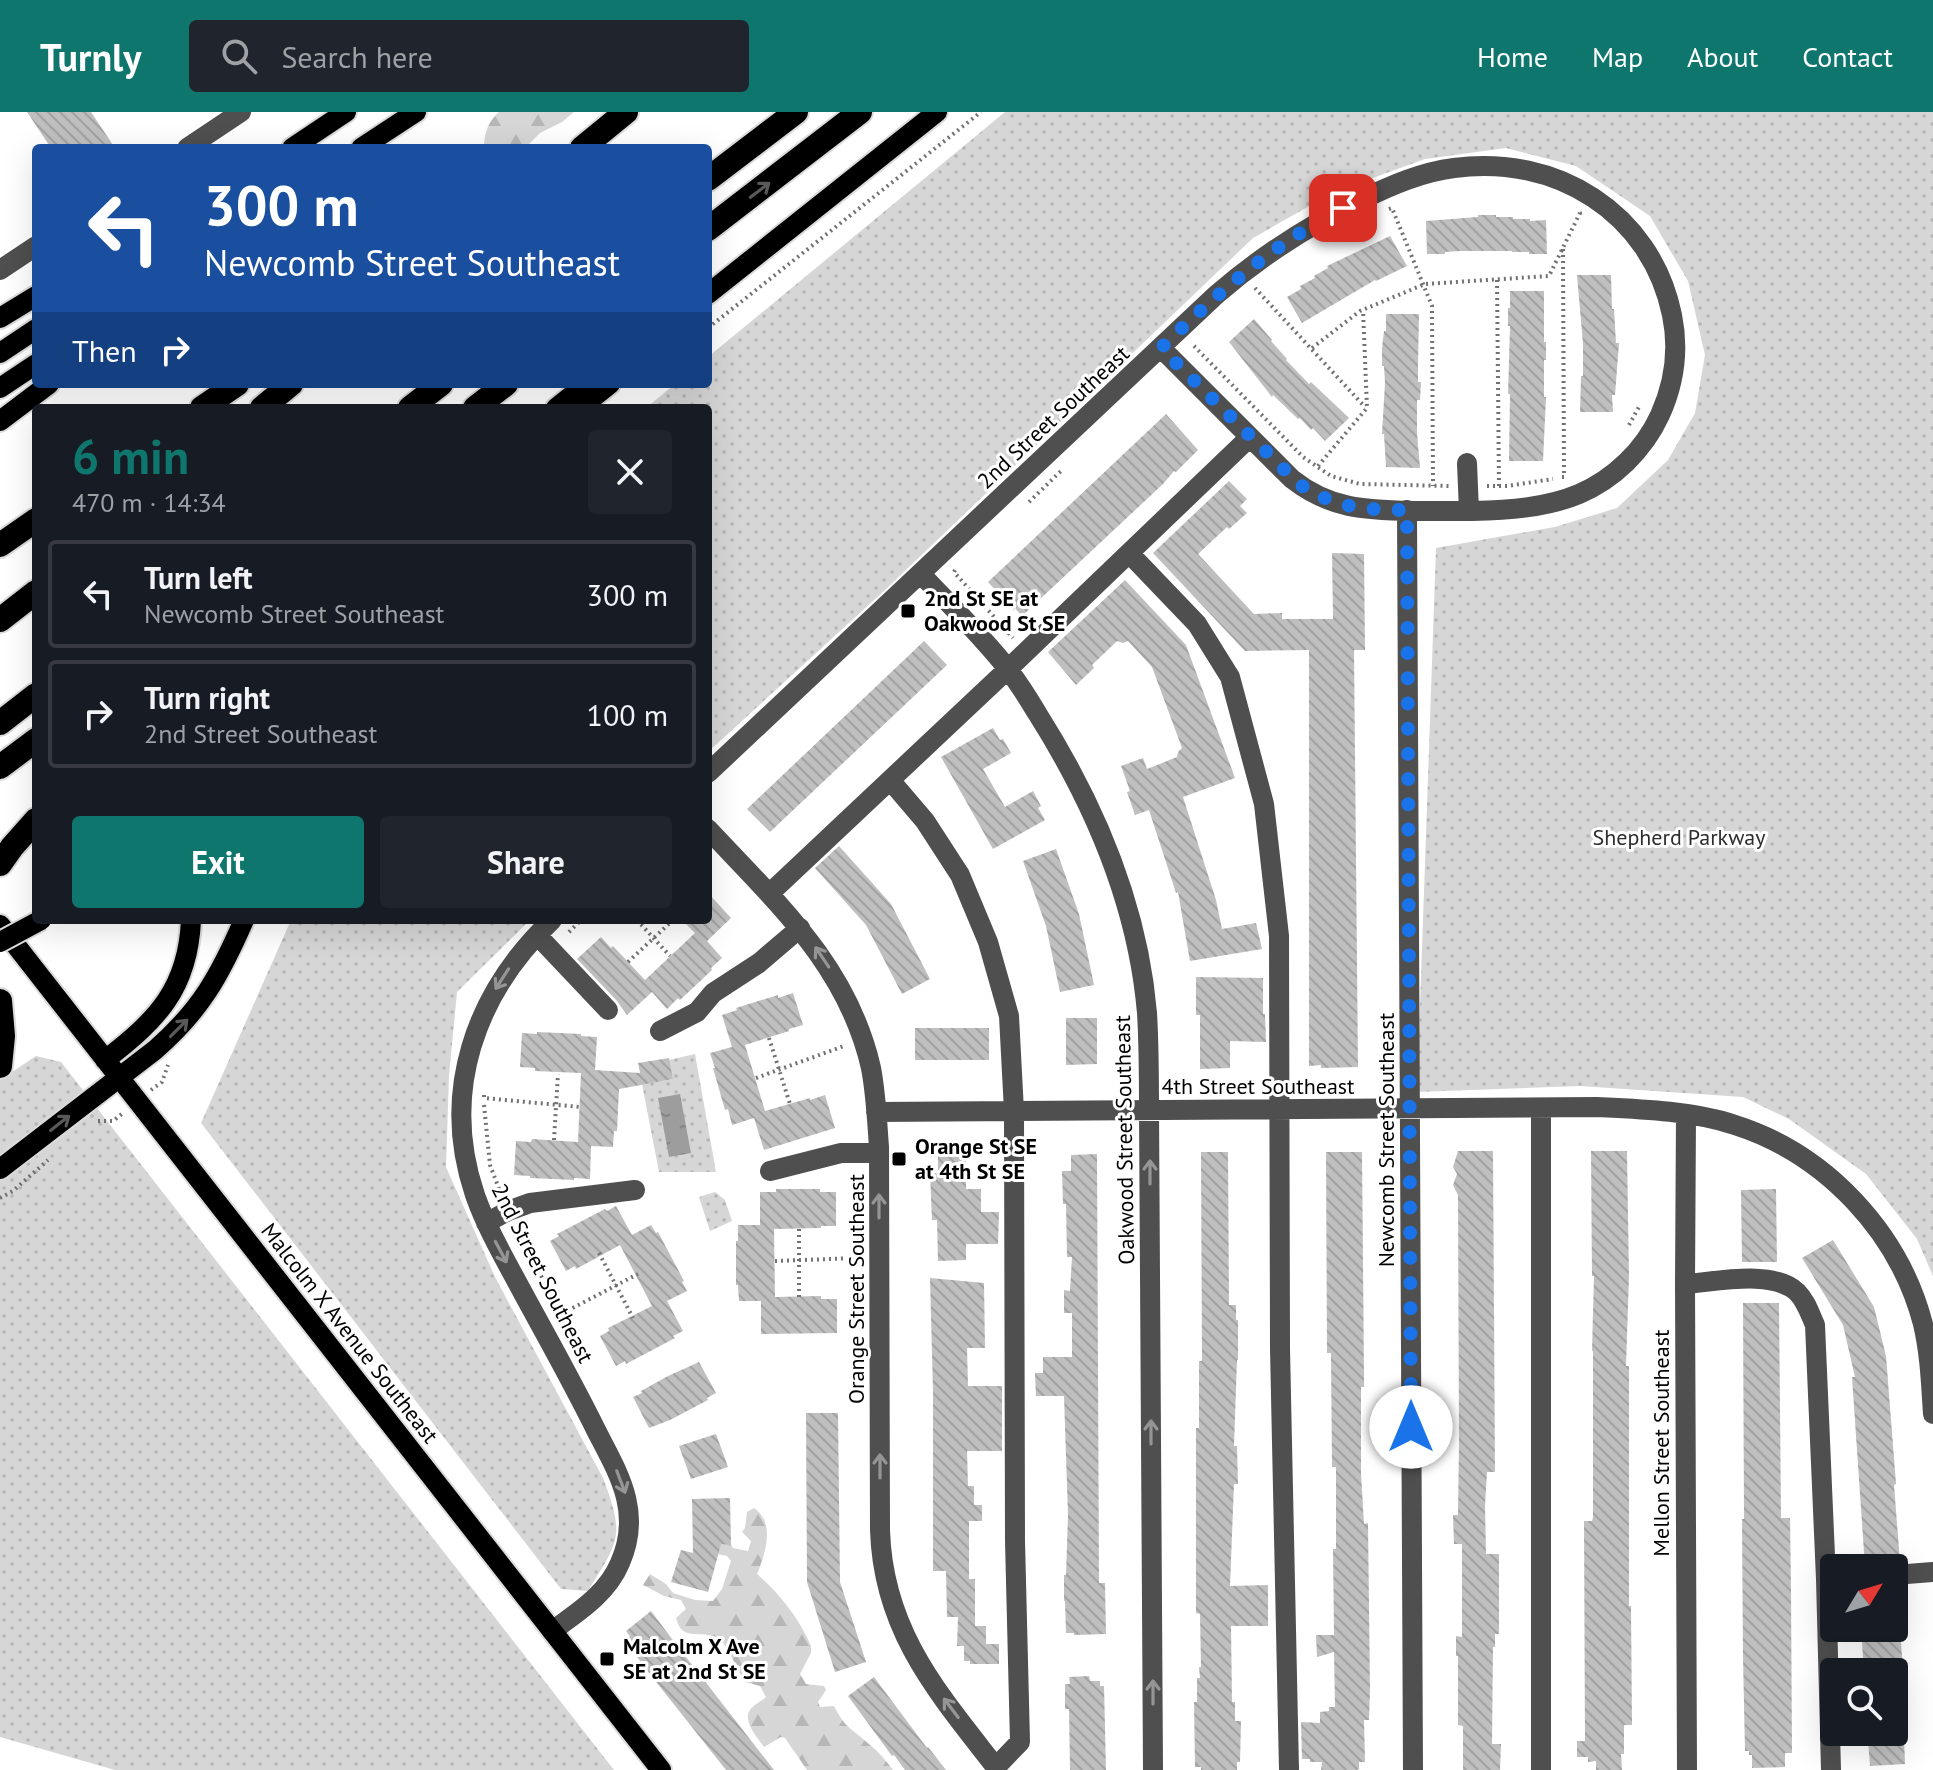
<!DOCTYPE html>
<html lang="en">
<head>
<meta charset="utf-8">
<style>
  :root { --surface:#171b24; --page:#20242c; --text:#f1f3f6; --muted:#9ea1a6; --line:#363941; --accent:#0f766e }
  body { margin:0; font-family:"PT Sans",sans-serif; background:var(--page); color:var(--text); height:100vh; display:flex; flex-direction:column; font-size:30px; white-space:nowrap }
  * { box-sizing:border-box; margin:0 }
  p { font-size:26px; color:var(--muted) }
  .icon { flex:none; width:44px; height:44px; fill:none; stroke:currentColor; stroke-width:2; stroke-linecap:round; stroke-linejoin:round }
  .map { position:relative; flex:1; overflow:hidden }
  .sheet { position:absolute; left:32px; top:292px; width:680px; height:520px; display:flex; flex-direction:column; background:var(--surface); border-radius:8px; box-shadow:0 8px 32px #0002 }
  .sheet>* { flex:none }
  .guide { position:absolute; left:32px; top:32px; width:680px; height:244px; border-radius:8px; box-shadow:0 8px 32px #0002; background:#1a4fa0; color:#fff; overflow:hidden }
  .needle { width:52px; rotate:52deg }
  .buttons { position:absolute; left:1820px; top:1442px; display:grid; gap:16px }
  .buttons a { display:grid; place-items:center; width:88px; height:88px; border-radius:8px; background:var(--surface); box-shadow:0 8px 32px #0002; font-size:40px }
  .pin { position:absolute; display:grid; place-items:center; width:68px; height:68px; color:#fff; margin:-34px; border-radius:16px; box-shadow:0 4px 12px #0006 }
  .me { position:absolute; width:88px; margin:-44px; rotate:0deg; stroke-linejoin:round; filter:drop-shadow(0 0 6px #0008) }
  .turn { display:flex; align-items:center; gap:28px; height:168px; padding:0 40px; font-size:36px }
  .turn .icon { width:104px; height:104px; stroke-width:2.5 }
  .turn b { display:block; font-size:56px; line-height:68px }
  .then { display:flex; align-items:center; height:76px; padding:0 40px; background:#0003; gap:16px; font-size:30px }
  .round { display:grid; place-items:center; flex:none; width:84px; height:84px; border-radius:8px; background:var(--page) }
  .head { display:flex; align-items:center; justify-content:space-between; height:136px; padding:0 40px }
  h1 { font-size:48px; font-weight:700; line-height:60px; color:var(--accent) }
  .primary-button { display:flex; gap:16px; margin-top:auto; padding:16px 40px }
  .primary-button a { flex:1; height:92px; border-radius:8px; background:var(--accent); color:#fff; font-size:32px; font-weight:700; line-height:92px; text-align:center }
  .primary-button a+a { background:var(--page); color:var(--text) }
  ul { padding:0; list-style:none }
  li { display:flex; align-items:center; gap:24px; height:108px; margin:0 16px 12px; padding:0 24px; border:4px solid var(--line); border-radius:8px }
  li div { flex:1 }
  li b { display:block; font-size:30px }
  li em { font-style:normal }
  header { display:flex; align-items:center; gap:48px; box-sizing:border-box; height:112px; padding:0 40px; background:var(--accent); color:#fff }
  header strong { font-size:38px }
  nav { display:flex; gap:44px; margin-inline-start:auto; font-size:28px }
  .search { width:560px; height:72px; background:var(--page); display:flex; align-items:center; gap:20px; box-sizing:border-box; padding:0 28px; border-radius:8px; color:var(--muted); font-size:30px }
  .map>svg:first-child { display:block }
  .forest { fill:url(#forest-firs) }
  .park { fill:url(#park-dots) }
  .water { fill:url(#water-ripples) }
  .building { fill:url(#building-back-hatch) }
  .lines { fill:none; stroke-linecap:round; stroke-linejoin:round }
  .major-casing { stroke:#dbdbdb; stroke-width:24 }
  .highway-casing { stroke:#dbdbdb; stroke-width:28 }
  .path { stroke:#717171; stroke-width:4; stroke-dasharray:2 4; stroke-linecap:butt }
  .minor { stroke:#4f4f4f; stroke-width:20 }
  .major { stroke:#000; stroke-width:20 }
  .highway { stroke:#000; stroke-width:24 }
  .major-bridge-casing { stroke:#dbdbdb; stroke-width:24; stroke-linecap:butt }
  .major-bridge { stroke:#000; stroke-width:20 }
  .oneway { stroke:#595959 }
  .oneway2 { stroke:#959595 }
  .route { stroke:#1a73e8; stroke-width:14; stroke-dasharray:0 25.2 }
  .poi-dot { fill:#000; stroke:#fff; stroke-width:3 }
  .labels { text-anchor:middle; stroke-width:6; stroke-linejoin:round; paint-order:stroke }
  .street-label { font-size:22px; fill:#000; stroke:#fff }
  .poi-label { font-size:22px; font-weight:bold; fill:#000; stroke:#fff; text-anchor:start }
  .park-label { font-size:22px; fill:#2d2d2d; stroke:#fff }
</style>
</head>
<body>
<header>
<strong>Turnly</strong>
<div class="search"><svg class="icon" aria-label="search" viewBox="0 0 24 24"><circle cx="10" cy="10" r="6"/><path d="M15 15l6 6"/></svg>Search here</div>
<nav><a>Home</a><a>Map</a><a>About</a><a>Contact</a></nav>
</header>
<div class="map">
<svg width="1933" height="1658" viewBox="0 0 1933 1658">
  <defs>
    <pattern id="forest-firs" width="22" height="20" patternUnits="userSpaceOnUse" patternTransform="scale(2)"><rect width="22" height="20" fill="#d6d6d6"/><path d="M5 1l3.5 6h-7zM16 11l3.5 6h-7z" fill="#b6b6b6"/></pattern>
    <pattern id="park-dots" width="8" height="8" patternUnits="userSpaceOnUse" patternTransform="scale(2)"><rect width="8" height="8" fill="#d6d6d6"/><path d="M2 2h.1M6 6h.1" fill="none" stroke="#b6b6b6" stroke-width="1.8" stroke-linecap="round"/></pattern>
    <pattern id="water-ripples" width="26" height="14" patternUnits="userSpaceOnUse" patternTransform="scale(2)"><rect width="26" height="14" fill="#9d9d9d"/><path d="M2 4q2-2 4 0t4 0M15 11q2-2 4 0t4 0" fill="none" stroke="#858585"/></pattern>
    <pattern id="building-back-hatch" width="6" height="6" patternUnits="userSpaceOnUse" patternTransform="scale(2)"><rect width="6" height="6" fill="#bfbfbf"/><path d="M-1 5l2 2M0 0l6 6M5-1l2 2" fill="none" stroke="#a2a2a2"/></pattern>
  </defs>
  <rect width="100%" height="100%" fill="#fff"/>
  <!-- forest -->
  <path class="forest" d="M499,0H574L562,10L540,21L525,36H484C484,21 488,10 499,0Z
    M754,1396C776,1411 765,1442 757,1462C780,1482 799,1506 811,1534V1541L800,1562L806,1572L824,1574L826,1578L818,1590L820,1595L834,1594C846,1618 852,1616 870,1633C879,1640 886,1649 893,1658H807L785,1626L781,1625L764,1635C758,1626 742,1609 750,1598C753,1593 762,1589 766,1585L760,1574L745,1570C739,1561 726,1530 718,1526C701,1517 682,1531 676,1506L686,1497L681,1488L664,1484L643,1473L650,1462L666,1472L673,1481L695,1488L713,1489L722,1477L731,1449L727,1444L696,1438L725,1425L733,1436L748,1439L751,1429L742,1420L745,1416L747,1400Z"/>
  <!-- park -->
  <path class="park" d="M1005,0H1933V1164L1917,1127L1866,1062L1789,1007L1743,985L1580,974L1417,980L1436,436L1555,415L1617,396L1668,348L1695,301L1705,243L1688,169L1650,104L1576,54L1506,36L1425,47L1334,80L1253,126L885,478L708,640V296H646L675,272H708V245Z
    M291,808H530L457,880L449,964L446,1055L495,1165L603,1366C609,1382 618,1405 616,1422C614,1441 598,1462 588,1479L561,1477L201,1011Z
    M695,942L716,1060H659L642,972L673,967L669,948Z
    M36,944L61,950L614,1658H115L0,1625V968Z
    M715,1080L725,1088L732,1109L710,1119L699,1085Z"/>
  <!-- water -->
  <path class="water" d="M680,982L691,1041L669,1045L658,986Z"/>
  <!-- building -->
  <path class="building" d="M27,0H91L115,36H51Z
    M1478,103H1496V105H1513V107H1530V109L1546,108L1547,142H1529V140H1512V139H1461L1445,140V142H1427L1426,109L1478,105Z
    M1390,124L1407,154L1376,169L1375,168L1302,211L1287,185L1301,177L1300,174L1315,166L1314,164L1328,156L1327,154Z
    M1577,163H1611L1612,197H1614L1616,231H1619L1615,283H1612L1613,300H1580L1581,264H1583V232Z
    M1510,179H1544V230H1546V248H1544V285H1546L1543,349H1509L1510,282H1508L1510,214H1508V196H1510Z
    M1386,202H1419L1418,253V270H1421L1420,288H1417V321L1420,356L1386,355L1384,322H1382L1385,271L1384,254H1382V236L1384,219H1386Z
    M1254,207L1272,228L1271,229L1287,247L1286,248L1309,272L1311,270L1349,306L1325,329L1313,316L1311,318L1300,306L1298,307L1273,283L1272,285L1229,230Z
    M1166,302L1198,338L1176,360L1174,359L1163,372L1022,504L1015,496L1014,498L988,470Z
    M1229,369L1247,387L1240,394L1247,401L1229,417L1227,415L1198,442L1254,502L1282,501V507H1333L1332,441L1364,442L1365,538H1354L1358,955L1321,956V953L1309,954V538L1245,539L1153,441Z
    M1125,468L1186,533L1235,666L1183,685L1216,788L1222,817L1256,811L1262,837L1190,849L1178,780L1176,781L1149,698L1135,703L1127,680L1130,679L1121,654L1143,646L1147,657L1177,645L1178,640L1182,636L1152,555L1128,529L1123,531L1117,529L1092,553L1094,556L1076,573L1048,540Z
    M924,529L947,553L770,720L747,697Z
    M993,616L1000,628L1003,627L1011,641L983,657L1005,695L1033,679L1041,694L1038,696L1045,708L993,737L941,645Z
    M839,734L891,792L930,867L902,882L866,813L815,756Z
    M1056,737L1079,802L1094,873L1060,880L1046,814L1023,749Z
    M708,781L731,806L707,829L722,846L711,856L712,858L680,888L678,886L667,897L652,880L627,903L617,889L577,847L601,825L611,836L613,834L645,868L695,821L682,808H708Z
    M1196,865L1263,866V902H1265L1266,930L1230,929V956L1200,957V903H1196Z
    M793,881L803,913L789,917V919L745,933L765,999L810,986V988L825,983L835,1016L764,1038L754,1006L732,1013L728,997L725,998L713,956H715L710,941L732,935L722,903L737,898L736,896L778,883V886Z
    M1066,906H1097V952L1066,953Z
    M915,916H989V948H915Z
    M537,920L581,922V924L597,925L595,958L640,961L638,951L669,946L673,967L619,977L617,1019H614L613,1035L591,1034L590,1067L574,1066V1068L530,1066V1064L514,1063L516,1029L531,1030L532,1027L578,1030L581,961L535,959V956L520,955L522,921L537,922Z
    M1458,1039H1493L1495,1360H1487L1485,1394L1486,1442H1499V1522H1495V1535H1493L1492,1632H1501L1500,1658H1463V1614L1458,1613V1544H1456V1524L1462,1525V1432H1454L1453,1403H1458L1459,1330L1458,1083L1453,1073L1457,1062L1453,1055Z
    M1591,1039H1627L1629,1164L1626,1254H1629V1494H1631L1632,1613H1624V1642H1621L1622,1658H1596V1649L1588,1650V1645H1577V1629H1585L1584,1409H1592L1593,1405V1239H1592L1594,1164H1592Z
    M1201,1040H1228L1229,1193H1236V1208H1238V1248H1237L1234,1334H1237L1238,1372H1234L1230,1474L1268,1473V1514H1231L1232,1590H1235V1609H1241L1240,1650H1237V1658H1201V1655H1195L1194,1590H1197V1566H1200L1199,1555H1201L1200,1502L1196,1501V1316H1199V1249H1202Z
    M1326,1040H1362L1364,1262V1275H1361V1361L1364,1412L1368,1411L1370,1579L1369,1608H1364L1365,1650H1359V1657L1357,1658H1321L1322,1650H1310V1647H1302L1301,1610L1320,1611V1600L1329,1599V1595H1335L1334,1540L1317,1545L1316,1523H1334L1333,1437H1336V1355H1332L1331,1241H1327Z
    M938,1042H966V1077H981V1100H999L998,1132H966V1148L938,1149L937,1108H932L930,1061H938Z
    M1097,1042L1099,1471H1105L1106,1522L1074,1523V1521H1066L1065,1489H1064V1463H1066L1068,1403L1064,1284H1036L1035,1261H1043V1245H1072V1201H1064V1178L1070,1179L1072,1145H1067L1066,1092H1063L1062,1059H1071V1043Z
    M776,1077H820V1080H836V1114H821V1116L774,1117L775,1185L821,1184V1187H837V1221L761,1222V1189H739L738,1173H736V1129H738V1113H760V1080H776Z
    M1776,1077L1777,1150H1742L1741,1078Z
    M616,1094L632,1123L651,1113L656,1121L658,1120L684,1169L682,1170L687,1179L667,1189L683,1219L673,1224L675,1226L626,1252L625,1249L616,1254L600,1224L609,1219L608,1216L652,1194L620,1133L576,1157L575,1154L566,1159L550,1129L559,1124L557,1122L605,1097L607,1099Z
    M1833,1128L1874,1195L1886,1244L1896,1372L1894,1373L1900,1450H1892L1885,1454L1865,1455L1852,1265H1855L1843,1213L1802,1146Z
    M930,1166L984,1171L985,1236H967L968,1274H1002V1339H967L968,1374H974V1393H982V1409H969V1467H975V1514H986V1532H999V1552H970V1549H964V1534H957L958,1505H947L946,1459H933V1279Z
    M1743,1191H1779L1781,1406H1790L1791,1477L1792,1641H1785V1655L1752,1656V1643H1749V1639H1745L1743,1545L1742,1407H1744Z
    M699,1250L716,1281L707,1286L708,1288L670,1308L649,1316L633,1285L642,1281L641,1279L668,1264Z
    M806,1301H838L840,1470L866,1550L835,1560L807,1470Z
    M716,1322L728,1355L691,1367L679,1334Z
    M730,1386L731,1433L721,1432L708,1480L671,1470L681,1438L693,1441L692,1387Z
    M651,1499L672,1527L774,1658H726L653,1566L625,1529L630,1524L626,1519Z
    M1861,1516H1900L1903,1560H1864Z
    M1089,1564L1090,1569H1100V1574H1104L1106,1658H1070L1069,1597H1065V1572H1070L1069,1565Z
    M874,1565L927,1636L928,1635L946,1658H905L894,1643L892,1644L848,1584Z
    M1904,1625L1905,1652L1870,1654L1868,1628Z"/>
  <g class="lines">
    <!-- major casing -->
    <g class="major-casing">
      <path id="major" d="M292,36L346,0
        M361,36L416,0
        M708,182L937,0
        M0,206L36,184
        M0,241L36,217
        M0,276L36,252
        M556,296L586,272
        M580,296L610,272
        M0,309L49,272
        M0,813L661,1658
        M105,948C157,908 188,877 191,808
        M0,1057L155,938C201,898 220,863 244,808"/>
    </g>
    <!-- highway casing -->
    <g class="highway-casing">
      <path id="highway" d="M582,36L626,0
        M708,67L796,0
        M708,117L860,0
        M202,296L237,272
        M262,296L291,272
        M410,296L441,272
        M475,296L506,272
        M0,433L36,408
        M0,508L36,480
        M0,611L36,583
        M0,655L36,628
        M0,752L12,735L36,708
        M0,889L3,924L0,954"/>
    </g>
    <!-- path -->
    <path class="path" d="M1389,97L1392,96L1432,194L1433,374
      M1497,168L1499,374
      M1255,176L1365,295
      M708,216L981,0
      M1194,234L1303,345L1331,364L1360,372L1450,374
      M1312,236L1360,199L1425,172L1549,164L1580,101L1578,99
      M1629,313L1640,293
      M1318,354L1367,296L1363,198
      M1562,365H1564L1563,136
      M1487,374H1507L1553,367
      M1029,390L1063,357
      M955,458L954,460L1013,526
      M708,687L710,685
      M637,808L670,844
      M569,820L581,808
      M628,850L673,808
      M769,926L790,992
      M756,966L844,934
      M151,978L162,970L168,953
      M484,983V986L580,995
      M484,993L490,1053L501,1082
      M98,1009H113L123,1001
      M554,1028L558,962
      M0,1086L13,1079L48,1048
      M516,1116L537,1157L563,1201L638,1162
      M599,1141L633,1206
      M775,1149L857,1146
      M799,1185V1116"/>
    <!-- minor -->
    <path class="minor" d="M187,36L241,0
      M0,158L36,134
      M1467,351L1469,399
      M1407,398L1413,1658
      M1129,441L1197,512L1230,565L1264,692L1279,824L1280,1237L1289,1658
      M921,462C950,493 981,523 1007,556C1018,570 1028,586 1037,601C1094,691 1138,794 1147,901C1149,933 1149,966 1149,998L1153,1658
      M708,661L1216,183C1261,144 1309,113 1363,87C1392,73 1422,60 1454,56C1555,42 1651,100 1672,203C1679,237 1674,272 1660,303C1644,338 1614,367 1579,382C1546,396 1508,398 1472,399C1452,399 1432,399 1412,399C1365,398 1330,397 1292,367L1161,236
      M890,668L925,709L960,763L988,830L1009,904L1014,999L1015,1429L1020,1630L996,1655
      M708,717C776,790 848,854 871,956C876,982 877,1009 879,1035L880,1418C883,1520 939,1582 998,1658
      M769,782L1008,557L1250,325
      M552,808C475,881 440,980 475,1083C487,1117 506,1149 523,1181C548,1227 574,1273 597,1320C620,1364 642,1401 620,1451C607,1482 578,1500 552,1519
      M537,823L608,898
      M660,919L697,900L713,881L759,851L800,816
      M1541,996V1658
      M876,1000L1597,995C1640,997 1694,999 1735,1013C1826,1042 1899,1120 1923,1212C1930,1242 1931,1272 1933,1302
      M1686,1003L1685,1172L1687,1658
      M770,1059L841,1041H879
      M486,1111L508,1099L530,1091L635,1078
      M1685,1172C1716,1170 1772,1157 1797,1180C1806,1189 1810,1202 1815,1213L1826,1467L1831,1658
      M1894,1463L1933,1460"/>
    <!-- major -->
    <use href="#major" class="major"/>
    <!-- highway -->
    <use href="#highway" class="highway"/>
    <!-- major-bridge casing -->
    <g class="major-bridge-casing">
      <path id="major-bridge" d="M0,830L41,808"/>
    </g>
    <!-- major-bridge -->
    <use href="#major-bridge" class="major-bridge"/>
  </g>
  <!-- one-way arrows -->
  <defs><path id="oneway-shaft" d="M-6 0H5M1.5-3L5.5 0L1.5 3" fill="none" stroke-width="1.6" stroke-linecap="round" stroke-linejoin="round" transform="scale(2)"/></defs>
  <g class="oneway">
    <use href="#oneway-shaft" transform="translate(760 78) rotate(-37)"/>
    <use href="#oneway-shaft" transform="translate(179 916) rotate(-45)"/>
    <use href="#oneway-shaft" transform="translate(60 1011) rotate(-38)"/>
  </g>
  <g class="oneway2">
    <use href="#oneway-shaft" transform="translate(822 845) rotate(-124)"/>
    <use href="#oneway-shaft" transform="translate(502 867) rotate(123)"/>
    <use href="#oneway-shaft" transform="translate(1150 1060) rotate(-90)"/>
    <use href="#oneway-shaft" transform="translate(879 1094) rotate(-90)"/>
    <use href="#oneway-shaft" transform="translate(501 1140) rotate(62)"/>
    <use href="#oneway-shaft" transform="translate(1151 1320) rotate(-90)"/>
    <use href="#oneway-shaft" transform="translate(880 1354) rotate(-90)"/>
    <use href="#oneway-shaft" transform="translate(621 1370) rotate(69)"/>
    <use href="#oneway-shaft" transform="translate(1153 1580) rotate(-90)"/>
    <use href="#oneway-shaft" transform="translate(951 1596) rotate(-127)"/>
  </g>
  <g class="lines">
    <!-- route -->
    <path class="route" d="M1343,96C1270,135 1220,179 1161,236L1299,372C1335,396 1364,398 1407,398L1411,1315"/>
  </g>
  <!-- markers -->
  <g class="poi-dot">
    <rect x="900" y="491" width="16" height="16" rx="4"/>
    <rect x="891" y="1039" width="16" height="16" rx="4"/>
    <rect x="599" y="1539" width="16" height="16" rx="4"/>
  </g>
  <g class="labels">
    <!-- street labels -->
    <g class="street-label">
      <text transform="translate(1053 305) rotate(-43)" y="8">2nd Street Southeast</text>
      <text x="1258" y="982">4th Street Southeast</text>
      <text transform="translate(1124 1028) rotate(-91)" y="8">Oakwood Street Southeast</text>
      <text transform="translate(1386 1028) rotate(-90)" y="8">Newcomb Street Southeast</text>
      <text transform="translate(543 1161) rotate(63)" y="8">2nd Street Southeast</text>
      <text transform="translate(856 1177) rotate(-90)" y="8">Orange Street Southeast</text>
      <text transform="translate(350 1221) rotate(52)" y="8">Malcolm X Avenue Southeast</text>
      <text transform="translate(1661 1331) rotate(-90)" y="8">Mellon Street Southeast</text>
    </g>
    <!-- poi labels -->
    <g class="poi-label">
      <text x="924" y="494">2nd St SE at<tspan x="924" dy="25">Oakwood St SE</tspan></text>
      <text x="915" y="1042">Orange St SE<tspan x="915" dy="25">at 4th St SE</tspan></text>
      <text x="623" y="1542">Malcolm X Ave<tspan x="623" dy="25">SE at 2nd St SE</tspan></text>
    </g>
    <!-- park labels -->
    <g class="park-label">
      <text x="1679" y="733">Shepherd Parkway</text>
    </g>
  </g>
</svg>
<div class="buttons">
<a><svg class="needle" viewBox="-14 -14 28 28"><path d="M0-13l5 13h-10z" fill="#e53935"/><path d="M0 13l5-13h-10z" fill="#9ea1a6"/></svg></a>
<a><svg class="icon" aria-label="search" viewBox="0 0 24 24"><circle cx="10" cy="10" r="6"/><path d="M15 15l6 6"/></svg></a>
</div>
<div class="pin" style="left:1343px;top:96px;background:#d93025"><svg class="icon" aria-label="arrive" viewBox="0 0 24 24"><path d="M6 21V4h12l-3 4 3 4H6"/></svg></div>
<svg class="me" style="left:1411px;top:1315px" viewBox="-20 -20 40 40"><circle r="19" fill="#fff"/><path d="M0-13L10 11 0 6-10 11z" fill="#1a73e8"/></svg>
<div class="guide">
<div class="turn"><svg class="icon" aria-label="left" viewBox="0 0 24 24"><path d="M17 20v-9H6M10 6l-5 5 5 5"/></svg><div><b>300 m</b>Newcomb Street Southeast</div></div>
<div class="then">Then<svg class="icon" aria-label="right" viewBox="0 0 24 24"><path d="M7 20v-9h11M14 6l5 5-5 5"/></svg></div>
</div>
<section class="sheet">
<div class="head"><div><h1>6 min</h1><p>470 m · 14:34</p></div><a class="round"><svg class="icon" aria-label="close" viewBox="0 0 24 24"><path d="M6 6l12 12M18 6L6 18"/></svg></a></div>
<ul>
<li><svg class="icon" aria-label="left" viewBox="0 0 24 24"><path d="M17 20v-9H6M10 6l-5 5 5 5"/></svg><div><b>Turn left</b><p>Newcomb Street Southeast</p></div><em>300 m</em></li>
<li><svg class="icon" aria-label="right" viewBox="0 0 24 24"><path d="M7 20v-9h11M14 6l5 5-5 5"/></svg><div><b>Turn right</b><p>2nd Street Southeast</p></div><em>100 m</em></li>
</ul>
<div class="primary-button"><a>Exit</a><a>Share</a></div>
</section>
</div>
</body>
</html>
